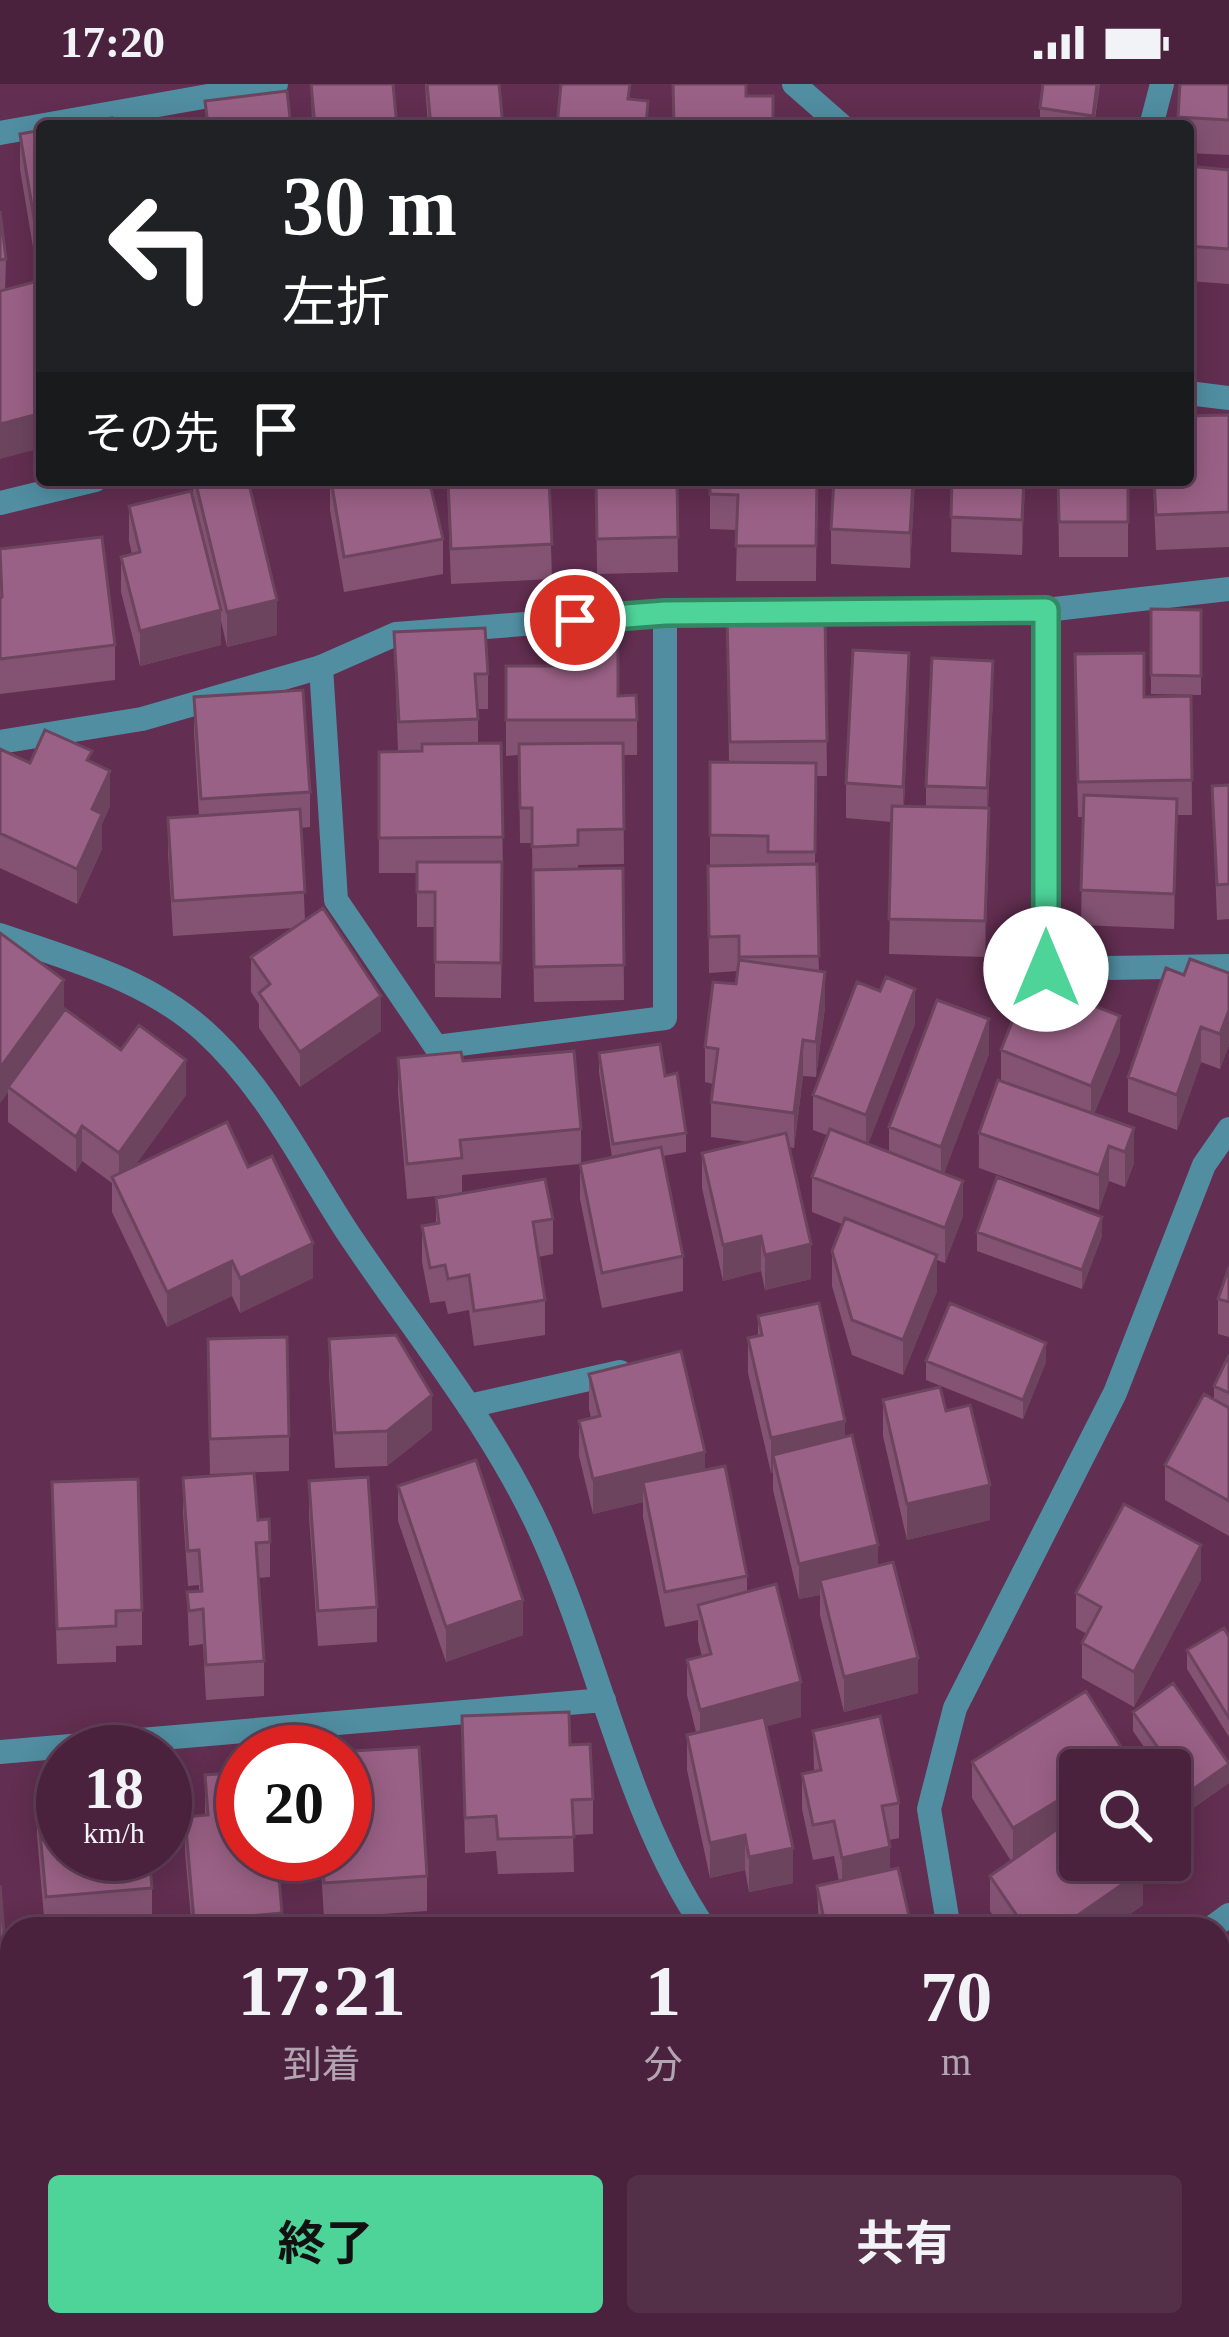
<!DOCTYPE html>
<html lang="ja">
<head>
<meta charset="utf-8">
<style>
  :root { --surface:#4a223d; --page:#542f48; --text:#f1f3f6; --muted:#b2a4b0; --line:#613f57; --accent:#4ed399 }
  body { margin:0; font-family:"Times New Roman","Noto Sans JP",serif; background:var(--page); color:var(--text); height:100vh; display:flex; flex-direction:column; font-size:45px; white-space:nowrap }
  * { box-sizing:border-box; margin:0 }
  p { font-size:39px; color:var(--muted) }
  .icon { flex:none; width:66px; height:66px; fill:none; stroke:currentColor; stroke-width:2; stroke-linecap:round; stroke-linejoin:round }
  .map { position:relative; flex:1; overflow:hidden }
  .details { position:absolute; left:0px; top:1833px; width:1230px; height:420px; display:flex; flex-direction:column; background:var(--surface); border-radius:36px 36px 0 0; box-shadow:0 6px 30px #0003,0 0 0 3px var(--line) }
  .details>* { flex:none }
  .hud { position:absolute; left:36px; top:36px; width:1158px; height:366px; border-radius:12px; box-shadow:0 6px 30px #0003,0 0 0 3px var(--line); background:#202124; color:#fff; overflow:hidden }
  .tools { position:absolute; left:1059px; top:1665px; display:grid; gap:24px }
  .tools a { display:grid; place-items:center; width:132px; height:132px; border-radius:12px; background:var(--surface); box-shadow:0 6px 30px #0003,0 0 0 3px var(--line); font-size:60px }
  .speed { position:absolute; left:36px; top:1641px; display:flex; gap:24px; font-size:60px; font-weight:700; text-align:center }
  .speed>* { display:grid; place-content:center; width:156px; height:156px; border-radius:50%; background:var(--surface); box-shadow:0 6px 30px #0003,0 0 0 3px var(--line); line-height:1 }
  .speed small { font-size:30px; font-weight:400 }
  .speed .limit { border:18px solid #d22; background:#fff; color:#111 }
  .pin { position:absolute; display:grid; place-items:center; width:102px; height:102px; color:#fff; margin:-51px; border:6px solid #fff; border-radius:50%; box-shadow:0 3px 12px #0007 }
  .me { position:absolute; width:132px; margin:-66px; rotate:0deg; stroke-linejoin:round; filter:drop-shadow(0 0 9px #0008) }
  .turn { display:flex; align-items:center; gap:42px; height:252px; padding:0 48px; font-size:54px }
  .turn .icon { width:156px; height:156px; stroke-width:2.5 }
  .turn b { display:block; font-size:84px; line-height:102px }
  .then { display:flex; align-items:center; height:114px; padding:0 48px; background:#0003; gap:24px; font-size:45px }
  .eta { display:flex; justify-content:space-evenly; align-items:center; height:204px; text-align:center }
  .eta b { font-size:72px; font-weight:700; line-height:84px }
  .cta { display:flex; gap:24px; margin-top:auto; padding:24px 48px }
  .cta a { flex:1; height:138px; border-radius:12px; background:var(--accent); color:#111; font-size:48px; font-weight:700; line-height:138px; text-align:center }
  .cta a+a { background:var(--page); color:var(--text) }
  .status { display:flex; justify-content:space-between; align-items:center; height:84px; padding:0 60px; background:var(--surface); direction:ltr }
  .status svg { height:33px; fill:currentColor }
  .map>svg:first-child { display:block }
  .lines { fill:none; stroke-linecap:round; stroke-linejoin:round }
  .service { stroke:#518ea2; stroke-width:24 }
  .minor { stroke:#518ea2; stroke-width:24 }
  .tertiary { stroke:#518ea2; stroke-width:24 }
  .wall { fill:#845373 }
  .shaded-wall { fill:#6c445e }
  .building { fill:#9a6186; stroke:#6c445e; stroke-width:3 }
  .route-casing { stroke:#338963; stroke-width:30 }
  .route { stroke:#4ed399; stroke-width:21 }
</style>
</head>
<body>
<div class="status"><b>17:20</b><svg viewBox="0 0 49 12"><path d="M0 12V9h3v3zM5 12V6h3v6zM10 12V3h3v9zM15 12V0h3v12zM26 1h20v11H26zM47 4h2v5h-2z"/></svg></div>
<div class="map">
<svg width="1229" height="2253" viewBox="0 0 1229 2253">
  <rect width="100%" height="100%" fill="#622e51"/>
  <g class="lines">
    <!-- service -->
    <path class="service" d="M1151,42L1162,0
      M0,419L95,396
      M1046,526V885L1229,882
      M321,583L336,816L436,963L665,934V529
      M469,1322L620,1288"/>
    <!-- minor -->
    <path class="minor" d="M794,0L842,42
      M0,49L276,0
      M1188,309L1229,314
      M0,658L142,635L321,583L396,550L665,529L1046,526L1229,505
      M0,851C72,876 146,895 204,947C265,1002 302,1078 346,1146C414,1249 497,1346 546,1460C602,1586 627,1730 705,1845
      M0,1668L604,1616
      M949,1845L929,1725L955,1624L1115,1309L1204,1081L1229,1045
      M347,2241L348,2253"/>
    <!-- tertiary -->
    <path class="tertiary" d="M1210,1845L1229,1831
      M0,2189L12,2188"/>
  </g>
  <!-- wall -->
  <path class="wall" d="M311,0L397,42H312Z
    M425,0H499L503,42H428Z
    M1100,0L1094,42H1040V24Z
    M1180,0H1229V71L1188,69V42H1178Z
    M42,46V186L37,187L20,85V50Z
    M1188,82L1229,86V200L1188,197Z
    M0,127L6,175L0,375Z
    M1229,331V463L1156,466L1153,396H1188Z
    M193,396H248L277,551L227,563L221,537V561L140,582L121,508V473L132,470L129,457V422L193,415Z
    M330,396L443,455V490L344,508L330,426Z
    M447,396H549L552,495L451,500Z
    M596,396H677L678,488L597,490Z
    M710,396H817L816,497H736L737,446L710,445Z
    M915,396L910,484L831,480V445Z
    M952,396H1025L1022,471L951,468Z
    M1058,396H1128V473H1059Z
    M0,465L115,561V596L0,610Z
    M1151,525L1201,526V611L1151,610Z
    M825,531L827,692H816L815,780L819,887L825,923L816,993L803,992L794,1064L789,1063L811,1195L765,1206L761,1187L723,1197L702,1104V1069L749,1058L711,1053V1018L713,1000L705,998V963L736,900L738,887L709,889L708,782H710V678H729L727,532Z
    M394,548L488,590V625H478V659H501L503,788L501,914L435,913V843H417V789H379V668H398Z
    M506,582L618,612L637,636V671H623L624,780L578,781V785L623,784L624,916L534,918L532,759H520L519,671L506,672Z
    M909,604L904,722L926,723V702L993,612L988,724L989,759L985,873L889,870L892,738L846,734V699Z
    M1075,605L1144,613L1191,612L1192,731H1177L1174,845L1081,841L1083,733H1078Z
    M194,613L310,708V743L301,744L305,836L381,947L300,1003L259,944V920L251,908V873L294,844L173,852L168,769V734L199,732L194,648Z
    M0,665L30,679L92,678L110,722L102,740V765L77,820L0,784Z
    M1229,701V835L1217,836L1212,702Z
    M0,849L64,926L186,1011L134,1083H248L313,1194L240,1229L232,1212L167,1243L112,1128V1099L82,1077L76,1088L8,1038V1008L0,1019Z
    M1229,889V961L1220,985L1201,978L1177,1046L1128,1028V993L1184,891Z
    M915,940L868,1060L889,1068V1043L989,970L944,1089L963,1132L945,1179L937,1176V1207L903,1291L852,1271L832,1202V1167L842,1140L812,1128V1093L827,1051L813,1046V1011Z
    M1001,966L1120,967L1094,1030L1134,1079L1125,1103L1109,1097L1099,1126L979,1084V1049L1001,997Z
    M599,969L665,992L686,1049V1068L663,1072L683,1172V1207L602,1224L580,1115V1080L462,1091V1109L553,1135V1170L538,1173L545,1216V1251L474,1262L469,1226L448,1230L445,1217L430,1219L422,1178V1142L436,1140V1114L456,1110L407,1115L398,1009V974L463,977L581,1045V1079L612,1073L599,988Z
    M977,1148L1102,1152L1082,1205L977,1167Z
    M1229,1183V1253L1218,1250V1215Z
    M758,1232L845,1352L878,1481L918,1609L844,1628L820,1531V1511L799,1515L773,1406V1388L771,1389L748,1289V1254L758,1252Z
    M329,1255L432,1346L387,1382L335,1384L329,1290Z
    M1229,1271V1452L1165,1416V1381L1214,1316V1302Z
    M926,1277L1046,1278L1023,1335L926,1296Z
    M208,1290L289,1352V1387L210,1390Z
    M589,1290L705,1386L747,1492V1508L801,1633L766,1642L793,1799L749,1808L745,1786L710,1794L687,1686V1651L696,1648L687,1611V1576L702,1573L698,1556V1536L665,1543L643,1433V1418L593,1430L579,1372V1337L591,1334L589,1325Z
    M883,1316L946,1327L990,1436L907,1456L883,1352Z
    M183,1394L258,1436L270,1458V1493L258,1494L264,1577V1612L206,1616L203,1560L189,1562L187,1508L199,1507V1501L188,1502L183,1429Z
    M309,1397L377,1523V1558L318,1562L309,1432Z
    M52,1398L142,1526V1561L116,1562V1578L57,1580Z
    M398,1402L523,1551L446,1578L398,1437Z
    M1201,1496L1134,1623L1082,1594V1559L1087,1550L1076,1544V1509Z
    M1229,1553V1653L1187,1585V1566Z
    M1133,1628L1229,1699L1189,1727L1170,1700V1686H1160L1133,1647Z
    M462,1632L570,1661L593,1715V1750L573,1751L574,1788L498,1790L496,1767L465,1769Z
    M813,1647L899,1719V1754L889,1756L890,1786L912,1845H819L817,1802L839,1797L834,1772L813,1776L802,1725V1690L814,1687Z
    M972,1678L1128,1686H1080L1143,1821L1109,1845H1002L990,1827V1792L1011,1777L972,1714Z
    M57,1690L152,1804V1839L83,1845H45L37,1751V1716L57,1714Z
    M205,1691L282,1829V1845H192L185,1768V1733L205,1731Z
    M320,1770H345L427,1792V1827L324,1834Z
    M0,1801L12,2032V2086H0Z
    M1229,1894V1973L1218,1958V1902Z
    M163,2241H286V2253H164Z
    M412,2241H528L529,2253H413Z
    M772,2241H906L910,2253H775Z
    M986,2241H1089L1072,2253H994Z"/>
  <!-- shaded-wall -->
  <path class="shaded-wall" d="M1097,0H1100L1093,42V32Z
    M42,329V364L0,375V340Z
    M913,396H915L910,484V449Z
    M1024,396H1025L1022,471V436Z
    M277,516V551L227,563V528Z
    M221,526V561L140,582V547Z
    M909,569V604L903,738V703Z
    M993,577V612L987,739V704Z
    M110,687V722L102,740V765L77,820V785L92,725Z
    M1177,715V750L1174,845V810Z
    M989,724V759L985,873V837Z
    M825,888V923L816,993V958Z
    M64,896V931L8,1003V1008L0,1019V984Z
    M915,905V940L866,1066V1031Z
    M381,912V947L300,1003V968Z
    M1229,926V961L1220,985V950Z
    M1120,932V967L1091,1037V1002Z
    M989,935V970L941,1098V1063Z
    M1201,943V978L1177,1046V1011Z
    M803,956V992L794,1064V1029Z
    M186,976V1011L119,1104V1069Z
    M82,1042V1077L76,1088V1053Z
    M1134,1044V1079L1125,1103V1068Z
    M1109,1062V1097L1099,1126V1091Z
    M963,1097V1132L945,1179V1144Z
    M1102,1133V1152L1082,1205V1186Z
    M761,1152V1187L723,1197V1161Z
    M313,1159V1194L240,1229V1194Z
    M811,1160V1195L765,1206V1171Z
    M937,1171V1207L903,1291V1256Z
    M232,1177V1212L167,1243V1208Z
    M1046,1259V1278L1023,1335V1316Z
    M432,1311V1346L387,1382V1347Z
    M845,1337V1372L773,1371V1388L771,1389V1354Z
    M705,1368V1403L643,1398V1418L593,1430V1395Z
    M990,1401V1436L907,1456V1420Z
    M878,1461V1496H820V1511L799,1515V1480Z
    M1201,1461V1496L1134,1623V1588Z
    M523,1516V1551L446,1578V1543Z
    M918,1574V1609L844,1628V1593Z
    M801,1598V1633L700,1661V1626Z
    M1128,1674V1686H1108Z
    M1229,1680V1699L1189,1727V1708Z
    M1080,1703V1738L1013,1779V1744Z
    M745,1751V1786L710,1794V1759Z
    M890,1763V1798L842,1809V1774Z
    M793,1764V1799L749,1808V1773Z
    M1143,1786V1821L1109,1845H1058Z
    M1229,2092V2127L1218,2135V2100Z
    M1224,2230V2253H1212V2241H1218V2236Z
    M1040,2241H1089L1072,2253H1023Z"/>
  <!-- building -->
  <path class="building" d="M311,0H393L397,42H315Z
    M427,0H499L503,42H431Z
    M561,0H630L628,15L648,17L646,42H557Z
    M673,0H746V12H773V41L818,40V42H674Z
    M1043,0H1097L1093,32L1040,24Z
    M1180,0H1229V36L1178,33Z
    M287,7L291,42H208L205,17Z
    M112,34L114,42H65Z
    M42,46V151L37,152L20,50Z
    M1188,82L1229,86V165L1188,162Z
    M0,127L6,175L0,176Z
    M34,198L42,229V329L0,340V207Z
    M1229,331V428L1156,431L1154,396H1188V332Z
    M195,396H248L277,516L227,528Z
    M331,396H429L443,455L344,473Z
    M448,396H549L552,460L451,465Z
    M596,396H677L678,453L597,455Z
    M710,396H817L816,462H736L738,411L710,410Z
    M834,396H913L910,449L831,445Z
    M952,396H1024L1022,436L951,433Z
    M1058,396H1128V438H1059Z
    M191,407L221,526L140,547L121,473L140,468L129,422Z
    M102,453L115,561L0,575V514L2,513L0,465Z
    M1151,525L1201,526V592L1151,591Z
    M573,529H618V612L636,611L637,636H506V582H574Z
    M825,531L827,657L730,658L727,532Z
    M485,544L488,590H475L478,635L399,638L394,548Z
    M853,566L909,569L903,703L846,699Z
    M1144,569V613L1191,612L1192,696L1078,698L1075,570Z
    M932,574L993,577L987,704L926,702Z
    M303,606L310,708L201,715L194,613Z
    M45,646L92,667L87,676L110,687L92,725L102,730L77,785L0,749V665L30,679Z
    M501,659L503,753L379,754V668L422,667V660Z
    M623,659L624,745L578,746V761L532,763V724H520L519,660Z
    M710,678L816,679L815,768H768V752L710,751Z
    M1229,701V800L1217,801L1212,702Z
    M1084,711L1177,715L1174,810L1081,806Z
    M892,722L989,724L985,837L889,835Z
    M300,725L305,808L173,817L168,734Z
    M417,778H502L501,879L435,878V808H417Z
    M817,780L819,872L739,873V852L709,853L708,782Z
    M623,784L624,881L534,883L533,786Z
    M323,824L381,912L300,968L259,909L270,900L251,873Z
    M0,849L64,896L0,984Z
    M1190,875L1229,889V926L1220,950L1201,943L1177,1011L1128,993L1166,884L1184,891Z
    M739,876L825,888L816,958L803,956L794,1029L711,1018L718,965L705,963L713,898L736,900Z
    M886,893L915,905L866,1031L813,1011L857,898L880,907Z
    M1052,905L1120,932L1091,1002L1001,966L1018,923L1042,931Z
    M937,916L989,935L941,1063L889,1043Z
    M65,925L121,966L139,941L186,976L119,1069L82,1042L76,1053L8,1003Z
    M660,960L665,992L677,989L686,1049L613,1060L599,969Z
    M574,967L581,1045L460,1056L462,1074L407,1080L398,974L461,968L463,977Z
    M998,996L1134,1044L1125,1068L1109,1062L1099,1091L979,1049Z
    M227,1038L248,1083L272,1072L313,1159L240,1194L232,1177L167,1208L112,1093Z
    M830,1045L963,1097L945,1144L812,1093Z
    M786,1049L811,1160L765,1171L761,1152L723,1161L702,1069Z
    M661,1063L683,1172L602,1189L580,1080Z
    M997,1093L1102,1133L1082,1186L977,1148Z
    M545,1095L553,1135L533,1138L545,1216L474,1227L469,1191L448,1195L445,1181L430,1184L422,1142L439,1139L436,1114Z
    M845,1134L937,1171L903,1256L852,1236L832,1167Z
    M1229,1183V1218L1218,1215Z
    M819,1219L845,1337L771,1354L748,1254L762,1251L758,1232Z
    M950,1219L1046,1259L1023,1316L926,1277Z
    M396,1251L432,1311L387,1347L335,1349L329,1255Z
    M287,1253L289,1352L210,1355L208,1255Z
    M681,1267L705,1368L593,1395L579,1337L600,1332L589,1290Z
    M1229,1271V1309L1214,1302Z
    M940,1303L946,1327L970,1321L990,1401L907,1420L883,1316Z
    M1204,1310L1229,1324V1417L1165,1381Z
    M852,1351L878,1461L799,1480L773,1371Z
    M476,1376L523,1516L446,1543L398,1402Z
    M725,1382L747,1492L665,1508L643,1398Z
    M254,1389L258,1436L269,1435L270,1458L256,1459L264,1577L206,1581L203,1525L189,1527L187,1508L202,1507L199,1466L188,1467L183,1394Z
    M368,1393L377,1523L318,1527L309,1397Z
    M138,1395L142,1526L116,1527V1542L57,1545L52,1398Z
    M1124,1420L1201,1461L1134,1588L1082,1559L1101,1523L1076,1509Z
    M893,1478L918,1574L844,1593L820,1496Z
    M776,1500L801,1598L700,1626L687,1576L711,1570L698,1521Z
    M1224,1544L1229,1553V1634L1187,1566Z
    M1173,1599L1229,1680L1189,1708L1133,1628Z
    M1086,1607L1128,1674L1108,1686H1080V1703L1013,1744L972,1678Z
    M569,1628L570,1661L590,1660L593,1715L572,1716L574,1753L498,1755L496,1732L465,1734L462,1632Z
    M880,1632L899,1719L882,1722L890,1763L842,1774L834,1737L813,1741L802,1690L821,1686L813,1647Z
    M764,1633L793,1764L749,1773L745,1751L710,1759L687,1651Z
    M419,1663L427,1792L324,1799L322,1770H345V1668H336Z
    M243,1688V1770H277L282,1829L194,1837L185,1733L208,1731L205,1691Z
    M57,1690H63V1770H149L152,1804L46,1813L37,1716L60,1713Z
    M1080,1729V1776H1136L1143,1786L1058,1845H1026L990,1792Z
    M898,1784L912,1845H826L817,1802Z
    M0,1801L5,1862L0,1863Z
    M0,1893H4L12,2032V2051H0Z
    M1229,1894V1938L1218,1923V1902Z
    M1218,2009L1229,2024V2092L1218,2100Z
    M12,2218V2241H78L79,2253H0V2219Z
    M165,2241H243L244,2253H166Z
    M415,2241H528L529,2253H443L442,2246L415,2249Z
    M543,2241H602L603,2253H543Z
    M666,2241H757L758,2253H667Z
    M782,2241H906L910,2253H785Z
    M1011,2241H1040L1023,2253H1019Z
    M1106,2241H1212L1221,2253H1105L1100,2246Z"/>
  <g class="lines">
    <!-- route casing -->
    <g class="route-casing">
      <path id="route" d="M575,536L665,529L1046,526V885"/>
    </g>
    <!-- route -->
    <use href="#route" class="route"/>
  </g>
</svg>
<div class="tools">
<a><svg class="icon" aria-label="search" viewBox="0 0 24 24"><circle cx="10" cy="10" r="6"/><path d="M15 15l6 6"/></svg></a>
</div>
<div class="speed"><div>18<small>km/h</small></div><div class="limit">20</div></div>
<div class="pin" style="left:575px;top:536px;background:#d93025"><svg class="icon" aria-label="arrive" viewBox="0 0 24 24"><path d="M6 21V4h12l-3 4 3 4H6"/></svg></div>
<svg class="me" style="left:1046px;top:885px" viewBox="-20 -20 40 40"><circle r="19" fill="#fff"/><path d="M0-13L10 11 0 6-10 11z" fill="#4ed399"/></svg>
<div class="hud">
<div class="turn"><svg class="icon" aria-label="left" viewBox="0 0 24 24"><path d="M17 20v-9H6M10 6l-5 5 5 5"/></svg><div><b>30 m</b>左折</div></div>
<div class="then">その先<svg class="icon" aria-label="arrive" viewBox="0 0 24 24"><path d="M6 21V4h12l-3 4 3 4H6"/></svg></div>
</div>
<section class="details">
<div class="eta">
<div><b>17:21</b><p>到着</p></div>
<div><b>1</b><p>分</p></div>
<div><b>70</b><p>m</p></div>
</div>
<div class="cta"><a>終了</a><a>共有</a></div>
</section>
</div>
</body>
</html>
